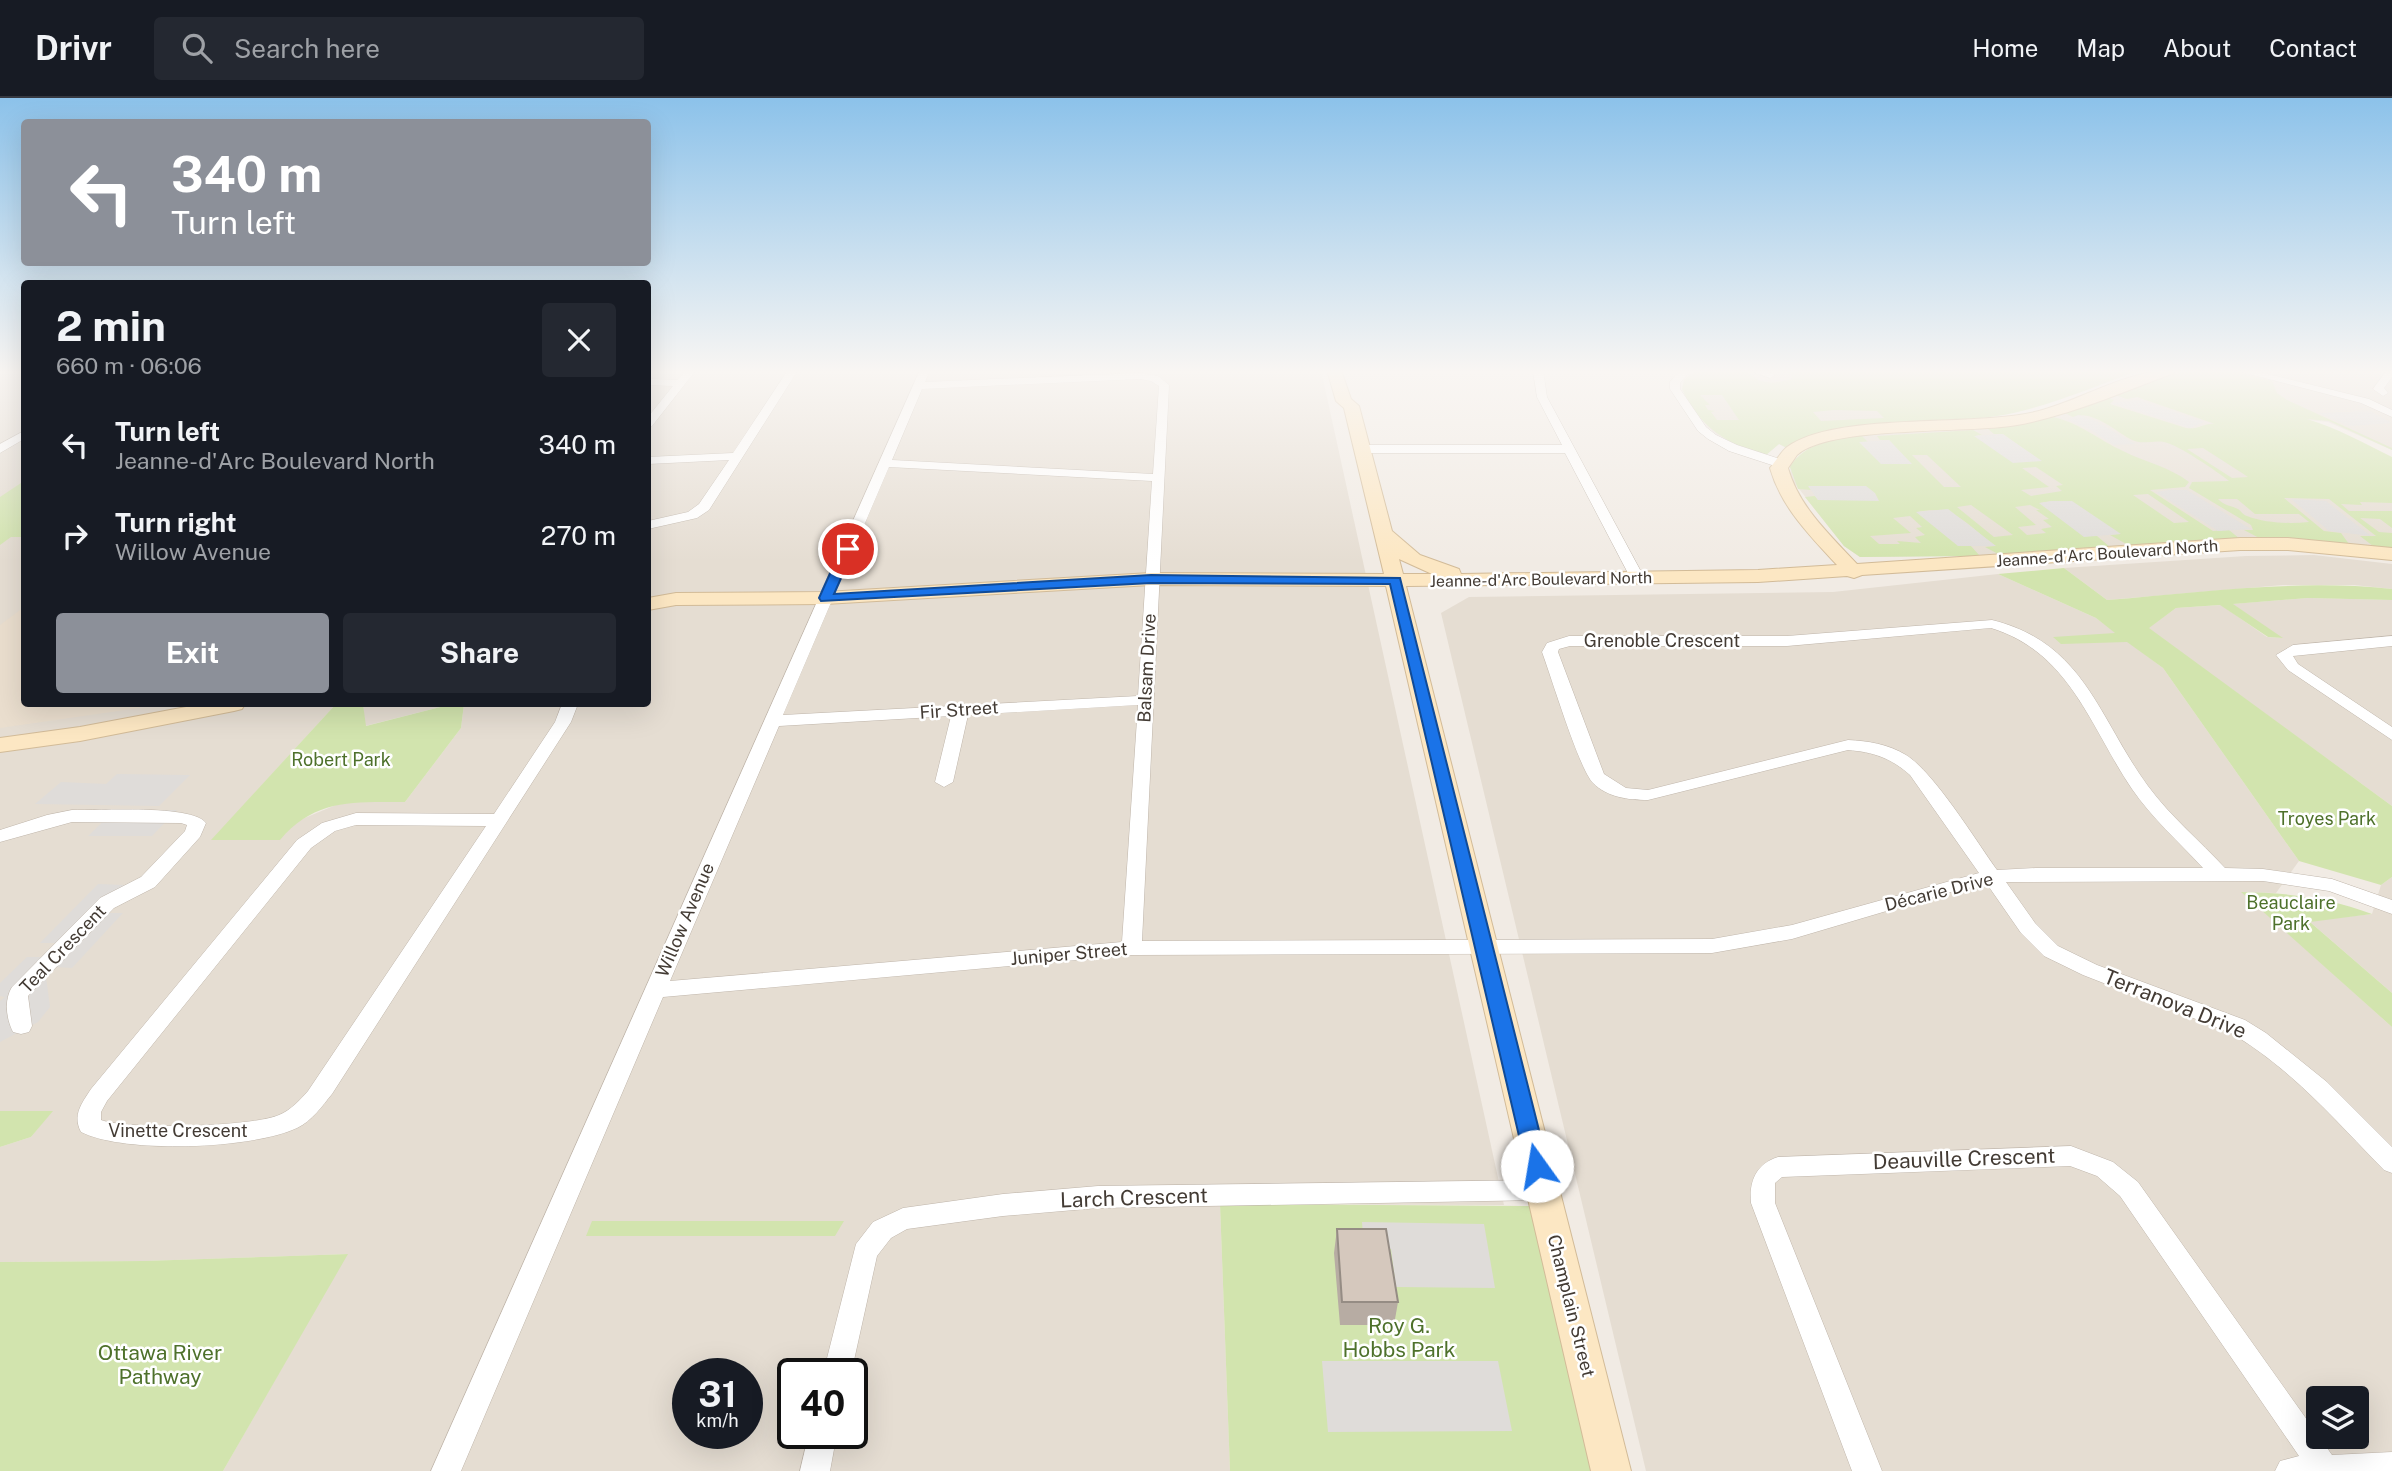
<!DOCTYPE html>
<html lang="en">
<head>
<meta charset="utf-8">
<style>
  :root { --surface:#171b24; --page:#242831; --text:#f1f3f6; --muted:#9ea1a6; --line:#363941; --accent:#8c9099 }
  body { margin:0; font-family:"Public Sans",sans-serif; background:var(--page); color:var(--text); height:100vh; display:flex; flex-direction:column; font-size:26px; white-space:nowrap }
  * { box-sizing:border-box; margin:0 }
  p { font-size:23px; color:var(--muted) }
  .icon { flex:none; width:38px; height:38px; fill:none; stroke:currentColor; stroke-width:2; stroke-linecap:round; stroke-linejoin:round }
  .map { position:relative; flex:1; overflow:hidden }
  .side { position:absolute; left:21px; top:182px; width:630px; height:427px; display:flex; flex-direction:column; background:var(--surface); border-radius:7px; box-shadow:0 7px 28px #0002 }
  .side>* { flex:none }
  .hud { position:absolute; left:21px; top:21px; width:630px; height:147px; border-radius:7px; box-shadow:0 7px 28px #0002; background:#8c9099; color:#fff; overflow:hidden }
  .controls { position:absolute; left:2306px; top:1288px; display:grid; gap:14px }
  .controls a { display:grid; place-items:center; width:63px; height:63px; border-radius:7px; background:var(--surface); box-shadow:0 7px 28px #0002; font-size:35px }
  .speed { position:absolute; left:672px; top:1260px; display:flex; gap:14px; font-size:35px; font-weight:700; text-align:center }
  .speed>* { display:grid; place-content:center; width:91px; height:91px; border-radius:50%; background:var(--surface); box-shadow:0 7px 28px #0002; line-height:1 }
  .speed small { font-size:18px; font-weight:400 }
  .speed .limit { border:4px solid #111; border-radius:10px; background:#fff; color:#111 }
  .pin { position:absolute; display:grid; place-items:center; width:60px; height:60px; color:#fff; margin:-30px; border:4px solid #fff; border-radius:50%; box-shadow:0 2px 7px #0007 }
  .me { position:absolute; width:77px; margin:-38px; rotate:347deg; stroke-linejoin:round; filter:drop-shadow(0 0 5px #0008) }
  .turn { display:flex; align-items:center; gap:24px; height:147px; padding:0 35px; font-size:32px }
  .turn .icon { width:91px; height:91px; stroke-width:2.5 }
  .turn b { display:block; font-size:49px; line-height:60px }
  .round { display:grid; place-items:center; flex:none; width:74px; height:74px; border-radius:7px; background:var(--page) }
  .overview { display:flex; align-items:center; justify-content:space-between; height:119px; padding:0 35px }
  h1 { font-size:42px; font-weight:700; line-height:52px }
  .primary-button { display:flex; gap:14px; margin-top:auto; padding:14px 35px }
  .primary-button a { flex:1; height:80px; border-radius:7px; background:var(--accent); color:#fff; font-size:28px; font-weight:700; line-height:80px; text-align:center }
  .primary-button a+a { background:var(--page); color:var(--text) }
  ul { padding:0; list-style:none }
  li { display:flex; align-items:center; gap:21px; height:91px; padding:0 35px }
  li div { flex:1 }
  li b { display:block; font-size:26px }
  li em { font-style:normal }
  header { display:flex; align-items:center; gap:42px; box-sizing:border-box; height:98px; padding:0 35px; background:var(--surface); border-bottom:2px solid var(--line) }
  header strong { font-size:33px }
  nav { display:flex; gap:38px; margin-inline-start:auto; font-size:24px }
  .search { width:490px; height:63px; background:var(--page); display:flex; align-items:center; gap:18px; box-sizing:border-box; padding:0 24px; border-radius:7px; color:var(--muted); font-size:26px }
  .map>svg:first-child { display:block }
  .residential { fill:#e5ddd2; fill-rule:evenodd }
  .education { fill:#eadece }
  .green { fill:#d2e4ae; fill-rule:evenodd }
  .parking { fill:#dfdcd9 }
  .lines { fill:none; stroke-linecap:round; stroke-linejoin:round }
  .street-casing { stroke:#bfb5aa; stroke-width:1 }
  .secondary-casing { stroke:#d2bb98; stroke-width:2 }
  .street { fill:#fff; fill-rule:evenodd }
  .secondary { fill:#fce7c3; fill-rule:evenodd }
  .wall { fill:#b7aca3 }
  .building { fill:#d5c8bd; stroke:#958c84; stroke-width:2 }
  .route { fill:#1a73e8; stroke:#114b97; stroke-width:2 }
  .labels { text-anchor:middle; stroke-width:5; stroke-linejoin:round; paint-order:stroke }
  .far-street-label { font-size:16px; fill:#433b34; stroke:#fff }
  .street-label { font-size:18px; fill:#433b34; stroke:#fff }
  .park-label { font-size:18px; fill:#4e712b; stroke:#fff }
  .near-street-label { font-size:21px; fill:#433b34; stroke:#fff }
  .near-park-label { font-size:21px; fill:#4e712b; stroke:#fff }
</style>
</head>
<body>
<header>
<strong>Drivr</strong>
<div class="search"><svg class="icon" aria-label="search" viewBox="0 0 24 24"><circle cx="10" cy="10" r="6"/><path d="M15 15l6 6"/></svg>Search here</div>
<nav><a>Home</a><a>Map</a><a>About</a><a>Contact</a></nav>
</header>
<div class="map">
<svg width="2392" height="1373" viewBox="0 0 2392 1373">
  <rect width="100%" height="100%" fill="#f1ebe4"/>
  <!-- residential -->
  <path class="residential" d="M0,272H24V606H336L212,742L295,724L343,704H405L461,630L464,606H648V272H1321L1504,1107L1220,1106L1230,1373H223L347,1156L144,1163L0,1164V1049L31,1039L52,1013H0ZM688,1276H747V1335H688ZM793,1276H852V1335H793Z
    M1696,272H1842L1901,329L1805,341L1785,349L1779,346L1766,357L1717,337L1708,329L1682,291L1684,282Z
    M2196,272H2392V352L2328,324L2290,320Z
    M2166,280L2392,400V451L2292,441H2240L2000,457L1860,459L1844,448L1792,382L1790,369L1794,361L1861,337L1988,331L2031,325Z
    M2314,457L2392,466V491L2354,487H2283L2107,502L2064,470L2246,458Z
    M1998,476L2096,520L2163,570L2299,763L2276,795L2242,794L2392,929V1373H1646L1441,515L1469,499L1833,494ZM2319,1300H2357V1339H2319Z
    M2308,500L2392,502V708L2148,530L2176,510L2221,507L2267,539L2282,540L2232,506Z
    M363,606H452L365,628Z
    M2392,779V895L2309,823L2372,816L2381,787Z"/>
  <!-- education -->
  <path class="education" d="M24,509V606H144L139,610L0,630V527Z"/>
  <!-- green -->
  <path class="green" d="M1696,272H1743L1760,283L1773,285L1792,281L1791,276L1783,272H2140C2093,289 2046,310 1997,318C1927,329 1852,321 1785,349L1779,346L1766,357C1729,348 1698,328 1682,291L1684,282ZM1700,297H1722L1739,322H1717L1711,314L1715,313L1708,312L1705,307H1710ZM1834,312L1877,313L1884,320L1821,323L1813,314Z
    M2185,272H2230L2272,283L2277,295L2287,302L2392,350V352L2329,323L2307,321C2337,330 2364,345 2392,359V405L2360,404L2362,407L2341,406L2349,413H2392V430L2380,421L2360,420L2379,434L2392,435V451L2373,448L2360,438H2376L2329,401L2284,400L2324,433L2341,435L2349,446L2261,441L2244,432H2253L2251,427L2189,390L2192,384L2229,383C2218,374 2177,346 2164,344C2153,342 2142,347 2132,342C2116,334 2092,311 2073,319L2065,315L2106,300L2114,302L2110,306L2186,330C2199,332 2205,324 2215,326L2137,299L2127,301L2115,297ZM2203,350L2242,375L2248,379L2232,380L2187,351ZM2218,401H2237L2255,416H2299L2309,424C2288,426 2265,425 2247,418C2243,417 2241,413 2238,411C2230,407 2225,408 2218,401Z
    M2053,319C2080,325 2099,342 2123,353C2145,364 2170,369 2189,384L2185,389L2150,392L2213,433L2229,432L2240,441L2130,448L2110,437L2119,436L2052,403L2040,405L2084,438H2097L2110,449L2000,457L1985,449L1995,448C1966,426 1955,406 1917,414L1970,447L1980,458L1860,459L1844,448L1805,399L1815,398L1818,402L1866,388H1809L1811,392L1798,391L1790,369C1805,344 1835,341 1861,337L1868,344H1861L1911,366L1889,342H1880L1877,338L1973,332L1982,337H1976L2041,363L2003,336H1994L1988,331ZM1912,357H1927L1961,389H1944ZM2036,369L2063,387L2056,388L2062,393L2031,398L2021,392L2049,389L2022,370ZM2148,396L2189,424L2174,425L2133,397ZM1971,407L2013,437L1994,439L1957,409ZM2030,407L2040,412H2036L2049,421L2043,422L2052,429L2041,431L2046,435L2027,437L2018,429L2036,427L2015,409ZM1910,418L1922,429L1916,430L1925,437L1915,439L1921,445L1897,443L1900,446H1879L1870,438L1911,435L1893,420Z
    M24,383V439H11L0,447V399Z
    M2064,470L2107,502C2202,494 2297,481 2392,491V502L2308,500L2233,506L2283,540L2268,539L2220,507L2176,510L2149,530L2392,708V779L2381,787L2299,763L2163,570L2127,544L2061,546L2053,539L2115,535L2096,520L1998,476Z
    M336,606H363L366,628L452,606H464L461,630L405,704C355,704 315,700 280,742H211Z
    M2241,794C2287,795 2328,799 2372,816L2310,824L2392,895V929Z
    M0,1013H53L31,1039L0,1049Z
    M1220,1106L1538,1108L1606,1373H1230Z
    M592,1123H844L835,1138H586Z
    M348,1156L223,1373H0V1164L144,1163Z"/>
  <!-- parking -->
  <path class="parking" d="M2139,302L2204,324L2190,330L2113,305Z
    M2370,313L2392,325L2349,328L2319,315Z
    M2078,317L2101,325L2096,326L2103,327L2135,346L2114,347L2089,331L2068,322Z
    M2002,336L2042,363L2013,365L1974,338Z
    M1889,342L1912,366H1881L1859,344Z
    M1808,388H1866L1875,395L1879,403L1818,402Z
    M2169,392H2187L2251,431L2218,433L2156,394Z
    M2291,401L2326,403L2371,438L2329,433Z
    M2052,403H2072L2121,436L2084,439L2039,405Z
    M1948,411L1996,448H1958L1916,414Z
    M117,676L190,677L159,708L35,706L61,684L106,686Z
    M177,712L152,738H88L114,713Z
    M98,786L126,787L119,804L107,815H123L72,870L56,869L46,879L50,909L38,924L0,944V903L5,899L0,898V885L27,859H43L58,845H40Z
    M1362,1124L1484,1126L1495,1190L1396,1189L1391,1151H1364Z
    M1322,1263H1498L1512,1333L1328,1334Z"/>
  <g class="lines">
    <!-- street casing -->
    <g class="street-casing">
      <path id="street" d="M686,272H696L652,328L648,329V319L673,288L648,287V281L678,282Z
        M788,272H798L709,412L697,420L648,431V423L688,414L699,406L729,362L648,366V359L733,355Z
        M920,272H930L925,284L1140,275L1158,278L1169,287L1142,843L1712,841L1792,827L1979,775L1910,677C1891,660 1873,654 1848,652L1648,702C1628,702 1607,699 1593,685C1579,671 1551,578 1542,554L1547,545L1569,538H1787L1992,522C2085,545 2098,620 2148,688C2170,718 2200,743 2225,770L2263,771L2332,781L2392,802V816L2329,793L2263,783L2006,784L2035,825L2058,848L2097,867L2245,922L2266,935L2327,984L2392,1049V1075L2384,1072C2335,1022 2290,969 2229,934L2083,877L2044,858L2021,835L1987,786L1954,793L1792,841L1712,855L1132,857L663,899L461,1373H431ZM1140,281L1151,283L1159,288L1153,376L892,362L922,291ZM889,369L1152,383L1138,598L783,617ZM1991,530C2070,554 2090,629 2132,691C2152,720 2179,744 2203,770H2036L1997,772C1976,743 1934,674 1906,657C1888,646 1868,643 1848,642L1648,692L1626,690L1604,676L1558,554L1559,551L1570,548H1787ZM1138,607L1122,844L670,883L779,628L951,618L935,684L944,689L953,684L968,617Z
        M1533,272H1543L1547,299L1645,481L1643,484H1633L1631,481L1565,355H1363L1357,351L1363,347H1562L1537,299Z
        M1680,272H1691L1680,285V291L1706,329L1716,337L1737,347L1786,363V369H1778L1729,353L1708,341L1698,333L1670,291V284Z
        M1748,272H1764L1775,277L1770,280Z
        M2234,272H2251L2369,301L2392,312V319L2361,305Z
        M2387,272H2392V279L2384,290L2388,295L2383,298L2373,291Z
        M24,333V341L0,355V346Z
        M2392,538V548L2293,558L2298,566L2392,629V642L2288,572L2276,557L2293,547Z
        M562,606H578L571,624L332,996C322,1008 312,1023 297,1030C253,1051 124,1056 81,1034C72,1017 82,1005 91,991L297,742L322,725L356,715L494,716L555,624ZM356,727L486,728L308,993C300,1002 291,1012 279,1017C251,1029 128,1032 101,1022V1014L107,1003L311,750L335,733Z
        M72,712C98,713 192,706 206,725L200,739L155,789L114,810L28,898L32,928L29,934L21,936L13,934C6,920 4,902 12,889L100,800L141,779L185,733L187,727L181,725L72,724L0,744V732L47,717Z
        M2071,1048L2113,1064L2138,1084L2332,1357L2392,1354V1373H2275L2280,1363L2299,1358L2120,1098L2097,1078L2070,1068L1782,1079L1775,1085V1105L1882,1373H1852L1751,1105C1749,1083 1756,1066 1778,1059Z
        M1543,1082L1552,1085L1555,1092L1552,1099L1543,1102L1098,1110L1003,1118L907,1131L891,1140L877,1158L851,1276H823L856,1146L873,1124L903,1110L1003,1096L1098,1088Z
        M809,1335H837L830,1373H800Z"/>
    </g>
    <!-- secondary casing -->
    <g class="secondary-casing">
      <path id="secondary" d="M1327,272H1341L1351,301L1359,308L1392,433L1420,457L1459,471L1461,476L1758,472L1837,467C1810,438 1781,409 1770,370C1775,364 1781,354 1787,349C1837,313 1974,330 2039,313C2084,301 2129,271 2176,272L2174,275C2123,294 2071,317 2017,327C1968,336 1831,327 1797,357C1794,361 1791,366 1788,370C1799,409 1830,437 1857,466L2240,440H2288L2392,450V462L2288,452H2240L1862,477L1854,480L1847,478L1758,484L1406,488L1631,1373H1591L1386,488L1151,487L825,506L676,507L648,512V500L676,495L825,494L1151,475L1384,476L1344,310L1336,303ZM1399,461L1432,476H1403Z
        M202,606H245L242,611L234,613L80,643L0,654V640L80,629Z"/>
    </g>
    <!-- street -->
    <use href="#street" class="street"/>
    <!-- secondary -->
    <use href="#secondary" class="secondary"/>
  </g>
  <!-- wall -->
  <path class="wall" d="M1337,1131L1398,1204L1394,1227H1340L1334,1155Z"/>
  <!-- building -->
  <path class="building" d="M1337,1131H1386L1398,1204H1342Z"/>
  <!-- sky -->
  <linearGradient id="sky" x2="0" y2="1"><stop stop-color="#8cc2ea"/><stop offset="0.59" stop-color="#f9f6f3"/><stop offset="1" stop-color="#f9f6f3" stop-opacity="0"/></linearGradient>
  <rect width="2392" height="464" fill="url(#sky)"/>
  <!-- route -->
  <path class="route" d="M848,447L854,451L834,496L1151,477L1400,480L1548,1068L1545,1075L1537,1077L1529,1075L1526,1068L1390,486L1151,485L821,503L819,500L841,451Z"/>
  <g class="labels">
    <!-- far-street labels -->
    <g class="far-street-label">
      <text transform="translate(2107 455) rotate(-4)" y="6">Jeanne-d'Arc Boulevard North</text>
      <text transform="translate(1541 481) rotate(-1)" y="6">Jeanne-d'Arc Boulevard North</text>
    </g>
    <!-- street labels -->
    <g class="street-label">
      <text x="1662" y="549">Grenoble Crescent</text>
      <text transform="translate(1147 570) rotate(-87)" y="6">Balsam Drive</text>
      <text transform="translate(959 612) rotate(-4)" y="6">Fir Street</text>
      <text transform="translate(1939 794) rotate(-14)" y="6">Décarie Drive</text>
      <text transform="translate(685 822) rotate(-67)" y="6">Willow Avenue</text>
      <text transform="translate(63 851) rotate(-46)" y="6">Teal Crescent</text>
      <text transform="translate(1069 856) rotate(-5)" y="6">Juniper Street</text>
      <text x="178" y="1039">Vinette Crescent</text>
      <text transform="translate(1571 1208) rotate(76)" y="6">Champlain Street</text>
    </g>
    <!-- park labels -->
    <g class="park-label">
      <text x="341" y="668">Robert Park</text>
      <text x="2327" y="727">Troyes Park</text>
      <text x="2291" y="811">Beauclaire<tspan x="2291" dy="21">Park</tspan></text>
    </g>
    <!-- near-street labels -->
    <g class="near-street-label">
      <text transform="translate(2175 906) rotate(22)" y="7">Terranova Drive</text>
      <text transform="translate(1964 1061) rotate(-2)" y="7">Deauville Crescent</text>
      <text transform="translate(1134 1100) rotate(-2)" y="7">Larch Crescent</text>
    </g>
    <!-- near-park labels -->
    <g class="near-park-label">
      <text x="1399" y="1235">Roy G.<tspan x="1399" dy="24">Hobbs Park</tspan></text>
      <text x="160" y="1262">Ottawa River<tspan x="160" dy="24">Pathway</tspan></text>
    </g>
  </g>
</svg>
<div class="controls">
<a><svg class="icon" aria-label="layers" viewBox="0 0 24 24"><path d="M12 4l9 5-9 5-9-5zM3 14l9 5 9-5"/></svg></a>
</div>
<div class="speed"><div>31<small>km/h</small></div><div class="limit">40</div></div>
<div class="pin" style="left:848px;top:451px;background:#d93025"><svg class="icon" aria-label="arrive" viewBox="0 0 24 24"><path d="M6 21V4h12l-3 4 3 4H6"/></svg></div>
<svg class="me" style="left:1537px;top:1068px" viewBox="-20 -20 40 40"><circle r="19" fill="#fff"/><path d="M0-13L10 11 0 6-10 11z" fill="#1a73e8"/></svg>
<div class="hud">
<div class="turn"><svg class="icon" aria-label="left" viewBox="0 0 24 24"><path d="M17 20v-9H6M10 6l-5 5 5 5"/></svg><div><b>340 m</b>Turn left</div></div>
</div>
<section class="side">
<div class="overview"><div><h1>2 min</h1><p>660 m · 06:06</p></div><a class="round"><svg class="icon" aria-label="close" viewBox="0 0 24 24"><path d="M6 6l12 12M18 6L6 18"/></svg></a></div>
<ul>
<li><svg class="icon" aria-label="left" viewBox="0 0 24 24"><path d="M17 20v-9H6M10 6l-5 5 5 5"/></svg><div><b>Turn left</b><p>Jeanne-d'Arc Boulevard North</p></div><em>340 m</em></li>
<li><svg class="icon" aria-label="right" viewBox="0 0 24 24"><path d="M7 20v-9h11M14 6l5 5-5 5"/></svg><div><b>Turn right</b><p>Willow Avenue</p></div><em>270 m</em></li>
</ul>
<div class="primary-button"><a>Exit</a><a>Share</a></div>
</section>
</div>
</body>
</html>
